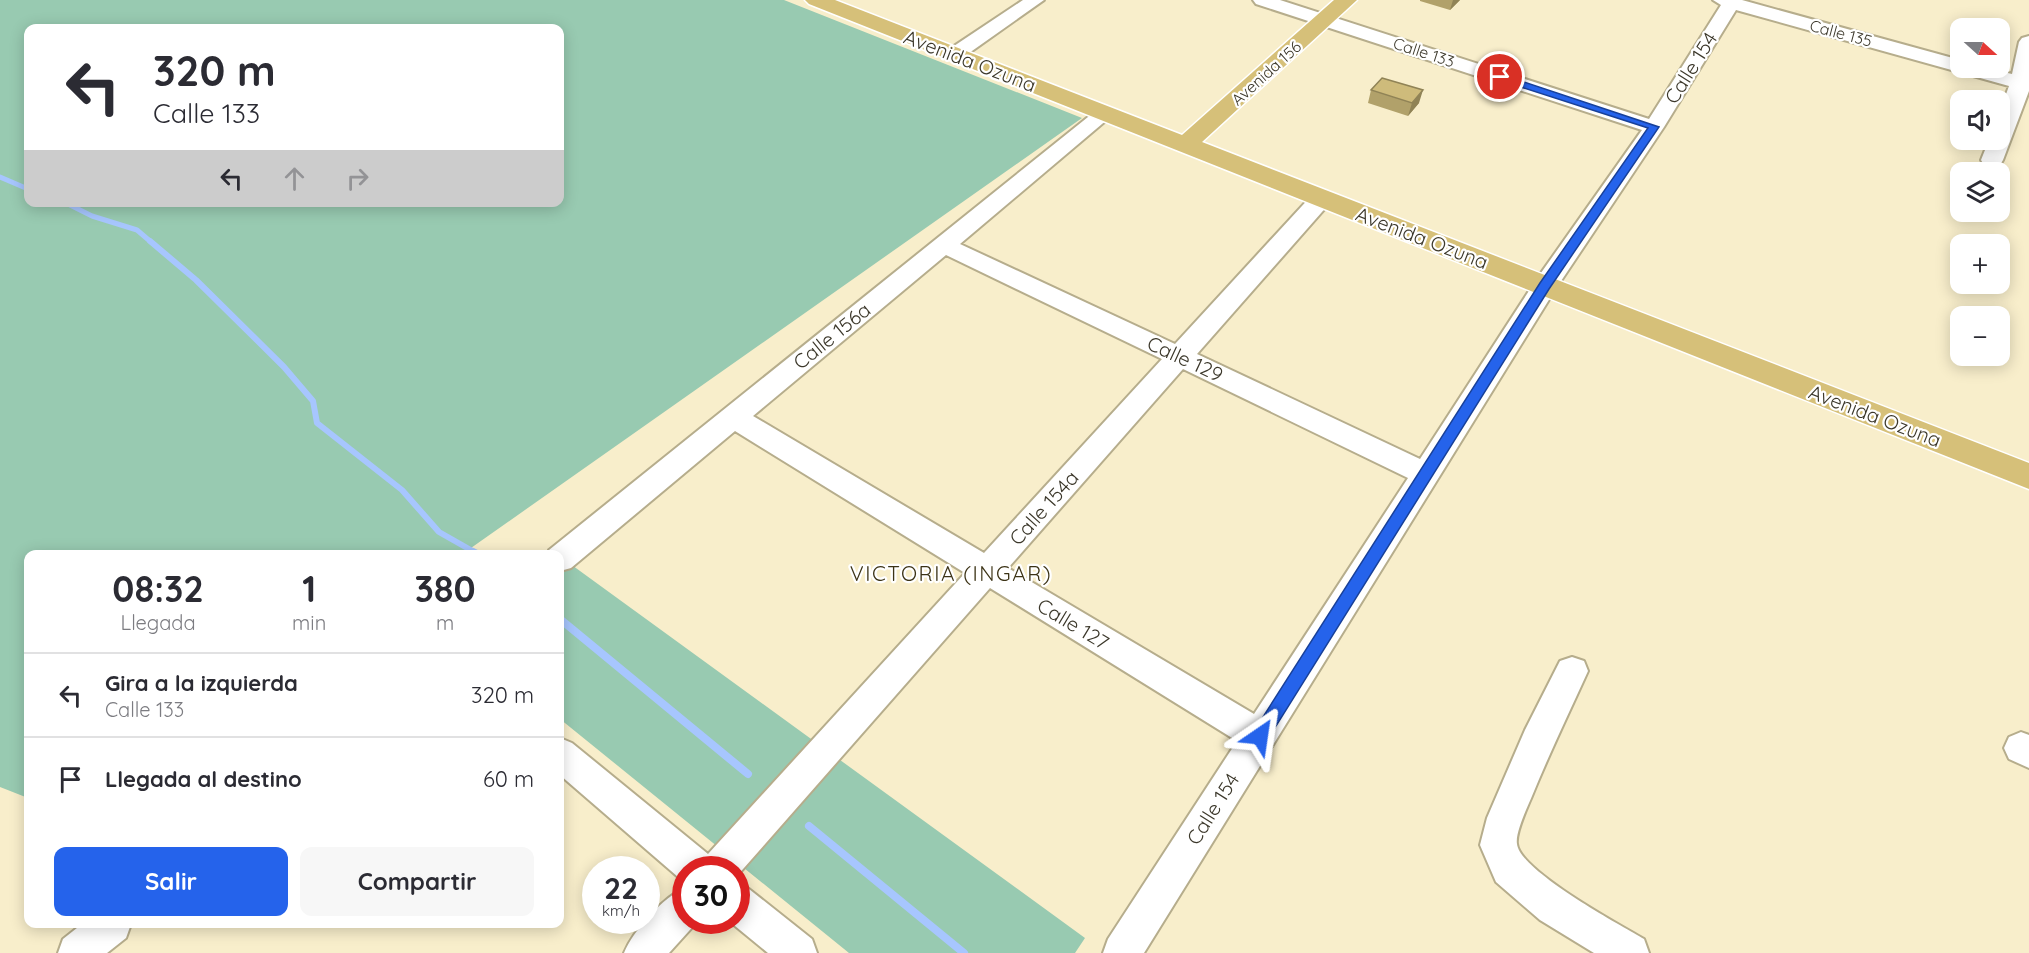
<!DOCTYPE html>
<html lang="es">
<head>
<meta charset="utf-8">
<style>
  :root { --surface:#fff; --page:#f7f7f7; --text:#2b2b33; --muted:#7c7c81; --line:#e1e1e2; --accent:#2563eb }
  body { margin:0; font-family:Quicksand,sans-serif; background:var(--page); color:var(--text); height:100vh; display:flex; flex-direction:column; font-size:22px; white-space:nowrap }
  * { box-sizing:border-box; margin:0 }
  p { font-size:20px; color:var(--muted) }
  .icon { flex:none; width:33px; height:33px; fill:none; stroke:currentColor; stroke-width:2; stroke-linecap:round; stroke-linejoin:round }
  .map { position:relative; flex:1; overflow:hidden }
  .sheet { position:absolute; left:24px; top:550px; width:540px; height:378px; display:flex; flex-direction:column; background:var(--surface); border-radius:12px; box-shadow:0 3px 15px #0003 }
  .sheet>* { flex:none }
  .hud { position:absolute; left:24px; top:24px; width:540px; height:183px; border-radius:12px; box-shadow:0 3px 15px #0003; background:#fff; color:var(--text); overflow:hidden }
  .needle { width:39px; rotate:111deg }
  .fabs { position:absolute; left:1950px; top:18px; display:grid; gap:12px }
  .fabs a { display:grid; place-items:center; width:60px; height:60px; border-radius:12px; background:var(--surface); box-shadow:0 3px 15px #0003; font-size:30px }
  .speed { position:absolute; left:582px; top:856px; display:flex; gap:12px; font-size:30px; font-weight:700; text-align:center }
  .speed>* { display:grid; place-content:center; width:78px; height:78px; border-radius:50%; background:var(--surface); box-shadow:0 3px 15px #0003; line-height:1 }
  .speed small { font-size:15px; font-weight:400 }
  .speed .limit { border:9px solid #d22; background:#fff; color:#111 }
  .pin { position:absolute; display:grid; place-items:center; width:51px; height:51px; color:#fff; margin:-26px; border:3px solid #fff; border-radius:50%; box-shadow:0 2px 6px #0007 }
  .me { position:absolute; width:66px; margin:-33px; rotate:32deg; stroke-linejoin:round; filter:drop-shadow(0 0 4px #0008) }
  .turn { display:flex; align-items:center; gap:21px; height:126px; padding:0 30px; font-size:27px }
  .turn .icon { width:78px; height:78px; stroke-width:2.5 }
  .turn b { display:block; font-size:42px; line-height:51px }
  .lanes { display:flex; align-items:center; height:57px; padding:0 30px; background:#0003; justify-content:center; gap:30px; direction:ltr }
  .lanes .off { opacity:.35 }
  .eta { display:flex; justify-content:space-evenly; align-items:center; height:102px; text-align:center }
  .eta b { font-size:36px; font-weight:700; line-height:42px }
  .primary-button { display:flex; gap:12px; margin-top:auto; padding:12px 30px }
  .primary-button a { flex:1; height:69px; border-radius:12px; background:var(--accent); color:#fff; font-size:24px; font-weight:700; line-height:69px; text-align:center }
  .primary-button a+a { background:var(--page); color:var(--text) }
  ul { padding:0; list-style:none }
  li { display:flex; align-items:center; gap:18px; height:84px; padding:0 30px; border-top:2px solid var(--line) }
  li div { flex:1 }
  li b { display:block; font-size:22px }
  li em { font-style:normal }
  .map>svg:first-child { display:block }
  .green { fill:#98cab1; fill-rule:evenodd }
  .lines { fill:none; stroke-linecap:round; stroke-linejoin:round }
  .stream-far2 { stroke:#a7c6fe; stroke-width:5 }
  .stream-far1 { stroke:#a7c6fe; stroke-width:6 }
  .stream { stroke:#a7c6fe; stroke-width:8 }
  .minor-casing { stroke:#b6ad8c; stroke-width:4 }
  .major-casing { stroke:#fff; stroke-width:3 }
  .minor { fill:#fff; fill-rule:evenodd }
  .major { fill:#d6c079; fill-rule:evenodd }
  .wall { fill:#b1a16a }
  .shaded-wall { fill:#908356 }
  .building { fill:#cebb7b; stroke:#908356; stroke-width:1.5 }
  .route { fill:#2563eb; stroke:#184099; stroke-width:1.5 }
  .labels { text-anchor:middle; stroke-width:4.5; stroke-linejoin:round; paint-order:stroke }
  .far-street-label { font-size:16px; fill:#3c382b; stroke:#fff }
  .street-label { font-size:20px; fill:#3c382b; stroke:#fff }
  .neighbourhood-label { font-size:21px; letter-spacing:1.5px; fill:#3c3316; stroke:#fff }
</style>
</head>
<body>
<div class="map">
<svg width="2029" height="953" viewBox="0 0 2029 953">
  <rect width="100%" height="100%" fill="#f8eecb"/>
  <!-- green -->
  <path class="green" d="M0,0H784L1082,118L461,555H28V798L0,787ZM28,28H560V202H28Z
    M569,563L1085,938L1075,953H849L560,719V571Z"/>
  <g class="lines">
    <!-- stream-far2 -->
    <path class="stream-far2" d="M0,177L28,189
      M64,202L92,216L137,230L151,242"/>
    <!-- stream-far1 -->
    <path class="stream-far1" d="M150,241L196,280L284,367L313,401L317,423L402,490L439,532L476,553"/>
    <!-- stream -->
    <path class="stream" d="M473,552L479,555
      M560,619L748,774
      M809,826L964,953"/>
    <!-- minor casing -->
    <g class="minor-casing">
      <path id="minor" d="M1023,0H1044L962,58H948L945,54L948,50Z
        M1253,0H1280L1649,119L1721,5L1713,0H1742L1960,60V68H1986L2012,74L2019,42L2022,38L2029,36V91L2003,160L2000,165L1992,166L1984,165L1981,160L1989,140H2000V111L2009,86L1736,10L1664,127L1555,290L1144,953H1103L1108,939L1237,741L990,588L736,877V870H686L685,883L560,775V738L572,743L708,854L965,573L735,431L571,568L560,571V555H547L549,550L1098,109L1105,107L1112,109L1115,113L960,244L1175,344L1313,194L1321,192L1329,194L1332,199L1329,204L1197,354L1420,459L1536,280L1642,130L1256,4ZM946,255L1162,359L984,553L753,416ZM1183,369L1408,478L1254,714L1008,568Z
        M1572,657L1584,661L1588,671C1569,713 1549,754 1532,796C1527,808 1515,833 1517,844C1520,871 1620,925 1644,939L1649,953H1594L1540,920L1496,882L1480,845L1487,818L1525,730L1560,661Z
        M2021,732L2029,735V768L2009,759L2004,748L2009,737Z
        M736,883L749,889L812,939L817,953H768L729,921H736Z
        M686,887V921H698L669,953H624C633,931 663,897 686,887Z
        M82,924H131L126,938L107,953H58L63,939Z"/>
    </g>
    <!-- major casing -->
    <g class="major-casing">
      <path id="major" d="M805,0H835L1182,135L1334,0H1357L1202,142L2029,463V489L809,4Z"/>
    </g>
    <!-- minor -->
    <use href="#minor" class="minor"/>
    <!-- major -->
    <use href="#major" class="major"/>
  </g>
  <!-- wall -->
  <path class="wall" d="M1420,0H1460L1450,10L1420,1Z
    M1371,90L1419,103L1408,116L1368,103Z"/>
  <!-- shaded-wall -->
  <path class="shaded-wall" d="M1453,0H1460L1450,10Z
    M1423,90L1419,103L1408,116L1412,103Z"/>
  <!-- building -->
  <path class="building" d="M1382,78L1423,90L1412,103L1371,90Z"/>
  <!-- route -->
  <path class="route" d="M1496,75H1503L1659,127L1549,289L1266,742L1260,744L1254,742L1252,736L1254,731L1540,283L1648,128L1496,79Z"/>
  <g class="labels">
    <!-- far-street labels -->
    <g class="far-street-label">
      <text transform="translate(1841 33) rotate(15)" y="6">Calle 135</text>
      <text transform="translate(1424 52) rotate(18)" y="6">Calle 133</text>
      <text transform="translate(1266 73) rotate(-42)" y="6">Avenida 156</text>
    </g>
    <!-- street labels -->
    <g class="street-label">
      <text transform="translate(970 61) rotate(21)" y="7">Avenida Ozuna</text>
      <text transform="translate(1691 68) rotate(-58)" y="7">Calle 154</text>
      <text transform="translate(1422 238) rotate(21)" y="7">Avenida Ozuna</text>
      <text transform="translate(832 336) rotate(-39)" y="7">Calle 156a</text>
      <text transform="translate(1185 359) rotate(25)" y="7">Calle 129</text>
      <text transform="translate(1875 416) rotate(21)" y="7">Avenida Ozuna</text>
      <text transform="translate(1044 508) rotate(-48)" y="7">Calle 154a</text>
      <text transform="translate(1073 624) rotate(31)" y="7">Calle 127</text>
      <text transform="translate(1213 809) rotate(-58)" y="7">Calle 154</text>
    </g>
    <!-- neighbourhood labels -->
    <g class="neighbourhood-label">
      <text x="951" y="581">VICTORIA (INGAR)</text>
    </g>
  </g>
</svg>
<div class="fabs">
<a><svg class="needle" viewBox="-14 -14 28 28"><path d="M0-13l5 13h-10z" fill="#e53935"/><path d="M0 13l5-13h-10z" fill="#7c7c81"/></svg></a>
<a><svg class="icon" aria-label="sound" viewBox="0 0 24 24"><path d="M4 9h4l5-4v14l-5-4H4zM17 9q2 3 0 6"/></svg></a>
<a><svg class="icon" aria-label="layers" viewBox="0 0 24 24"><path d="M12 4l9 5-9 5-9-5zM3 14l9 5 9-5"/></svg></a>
<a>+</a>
<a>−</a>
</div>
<div class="speed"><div>22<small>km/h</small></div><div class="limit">30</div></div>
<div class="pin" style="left:1500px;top:77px;background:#d93025"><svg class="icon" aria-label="arrive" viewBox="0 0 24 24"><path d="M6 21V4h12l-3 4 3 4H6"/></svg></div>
<svg class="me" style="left:1260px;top:736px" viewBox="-20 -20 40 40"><path d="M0-17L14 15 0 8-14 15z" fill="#2563eb" stroke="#fff" stroke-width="4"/></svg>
<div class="hud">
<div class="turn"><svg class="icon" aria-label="left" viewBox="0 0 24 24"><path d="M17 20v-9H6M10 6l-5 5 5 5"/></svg><div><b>320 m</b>Calle 133</div></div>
<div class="lanes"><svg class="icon" aria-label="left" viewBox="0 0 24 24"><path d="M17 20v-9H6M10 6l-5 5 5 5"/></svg><svg class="icon off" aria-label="ahead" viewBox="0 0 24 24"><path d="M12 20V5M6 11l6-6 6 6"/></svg><svg class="icon off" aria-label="right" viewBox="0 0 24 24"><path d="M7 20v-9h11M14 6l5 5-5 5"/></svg></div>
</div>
<section class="sheet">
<div class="eta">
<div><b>08:32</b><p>Llegada</p></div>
<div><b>1</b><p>min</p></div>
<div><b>380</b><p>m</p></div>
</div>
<ul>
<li><svg class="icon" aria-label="left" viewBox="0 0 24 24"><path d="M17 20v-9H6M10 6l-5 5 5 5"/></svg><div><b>Gira a la izquierda</b><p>Calle 133</p></div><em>320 m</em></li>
<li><svg class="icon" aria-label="arrive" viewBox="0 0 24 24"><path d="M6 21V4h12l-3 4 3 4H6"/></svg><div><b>Llegada al destino</b></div><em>60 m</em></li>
</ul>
<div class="primary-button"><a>Salir</a><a>Compartir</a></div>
</section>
</div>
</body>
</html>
